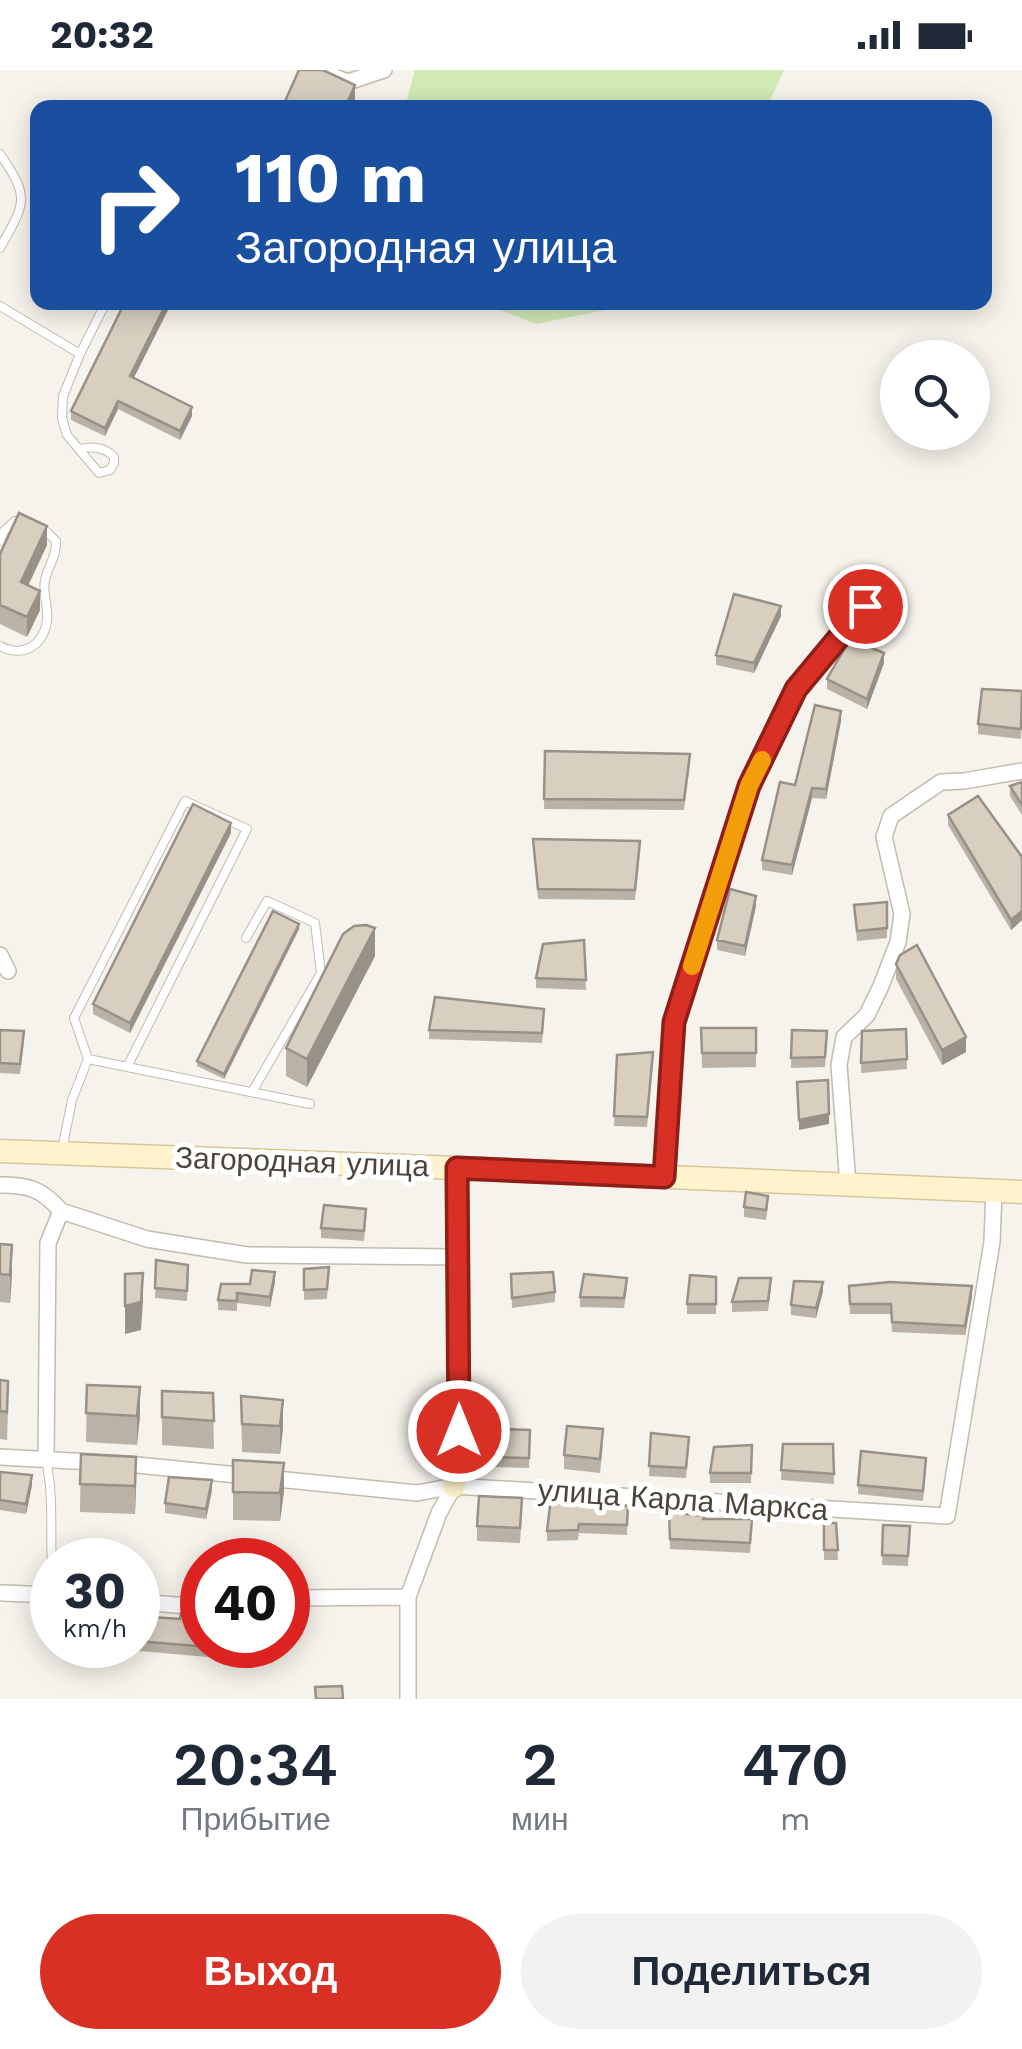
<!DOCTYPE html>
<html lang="ru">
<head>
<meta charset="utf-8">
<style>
  :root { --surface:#fff; --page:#f2f2f3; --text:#1f2937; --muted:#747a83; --accent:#d93025 }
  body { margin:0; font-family:"Work Sans",sans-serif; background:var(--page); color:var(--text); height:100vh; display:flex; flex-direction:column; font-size:38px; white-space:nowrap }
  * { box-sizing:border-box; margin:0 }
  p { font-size:32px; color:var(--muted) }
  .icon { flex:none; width:55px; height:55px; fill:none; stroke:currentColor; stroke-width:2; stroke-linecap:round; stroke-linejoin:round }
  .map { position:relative; height:1629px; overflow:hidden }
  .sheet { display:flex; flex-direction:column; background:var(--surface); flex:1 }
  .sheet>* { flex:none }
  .hud { position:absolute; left:30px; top:30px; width:962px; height:210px; border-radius:20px; box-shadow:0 5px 25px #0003; background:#1a4fa0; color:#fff; overflow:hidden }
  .fabs { position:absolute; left:880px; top:270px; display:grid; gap:20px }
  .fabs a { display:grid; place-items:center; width:110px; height:110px; border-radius:50%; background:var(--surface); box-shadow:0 5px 25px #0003; font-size:50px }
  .speed { position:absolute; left:30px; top:1468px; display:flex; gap:20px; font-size:50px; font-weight:700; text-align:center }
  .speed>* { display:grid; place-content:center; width:130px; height:130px; border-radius:50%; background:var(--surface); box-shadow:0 5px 25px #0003; line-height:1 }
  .speed small { font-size:25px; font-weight:400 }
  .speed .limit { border:15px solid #d22; background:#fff; color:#111 }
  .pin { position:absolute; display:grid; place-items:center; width:85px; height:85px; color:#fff; margin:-42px; border:5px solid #fff; border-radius:50%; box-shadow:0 2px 10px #0007 }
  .me { position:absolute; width:110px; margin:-55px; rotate:0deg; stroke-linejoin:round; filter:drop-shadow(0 0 8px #0008) }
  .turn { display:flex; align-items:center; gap:35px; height:210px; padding:0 40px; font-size:45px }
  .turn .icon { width:130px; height:130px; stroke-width:2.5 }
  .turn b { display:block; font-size:70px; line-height:85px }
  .eta { display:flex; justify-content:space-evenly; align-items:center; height:170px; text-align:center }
  .eta b { font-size:60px; font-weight:600; line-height:70px }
  .action { display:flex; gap:20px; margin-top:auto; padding:20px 40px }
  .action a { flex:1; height:115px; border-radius:60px; background:var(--accent); color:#fff; font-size:40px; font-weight:600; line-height:115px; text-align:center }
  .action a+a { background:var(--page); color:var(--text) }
  .status { display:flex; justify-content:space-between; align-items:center; height:70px; padding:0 50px; background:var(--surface); direction:ltr }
  .status svg { height:28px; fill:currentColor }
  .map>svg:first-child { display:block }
  .green { fill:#d2eab5 }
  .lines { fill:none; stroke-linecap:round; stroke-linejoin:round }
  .lane-casing { stroke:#c2bbae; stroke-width:10 }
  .street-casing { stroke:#c2bbae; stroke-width:18 }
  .secondary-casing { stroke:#d6c79b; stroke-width:25 }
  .lane { stroke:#fff; stroke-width:8 }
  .street { stroke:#fff; stroke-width:15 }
  .secondary { stroke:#fff3cd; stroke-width:22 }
  .wall { fill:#bab2a6 }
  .shaded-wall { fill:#979187 }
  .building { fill:#d8cfc1; stroke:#979187; stroke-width:2.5 }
  .route-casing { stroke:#8d1f18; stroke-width:25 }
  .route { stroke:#d93025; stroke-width:18 }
  .slow { stroke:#f59e0b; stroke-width:18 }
  .labels { text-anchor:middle; stroke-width:10; stroke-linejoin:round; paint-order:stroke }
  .street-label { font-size:30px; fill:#4b4439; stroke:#fff }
</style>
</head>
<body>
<div class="status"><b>20:32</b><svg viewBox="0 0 49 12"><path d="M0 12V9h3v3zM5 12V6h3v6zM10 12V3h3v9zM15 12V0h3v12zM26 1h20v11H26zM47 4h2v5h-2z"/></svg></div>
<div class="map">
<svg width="1022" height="1629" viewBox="0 0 1022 1629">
  <rect width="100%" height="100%" fill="#f6f3ec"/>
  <!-- green -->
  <path class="green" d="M415,0H784L767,37H405Z
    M483,233H640L536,254Z"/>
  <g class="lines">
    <!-- lane casing -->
    <g class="lane-casing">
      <path id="lane" d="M0,84C31,129 25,133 0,178
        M0,236L80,284
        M80,379C93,376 105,377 114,387V393L110,400L99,403L67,365L62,348L63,326L80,284L106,232
        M0,471L4,461L15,451L25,453
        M0,576C23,588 43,576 47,551C49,537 42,523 45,510C48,496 57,486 56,471L47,462L38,457
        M246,868L267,831L315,853L321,903L252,1022
        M88,989L74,948L185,731L247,759L127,997
        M62,1080L72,1030L88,989L310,1034
        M46,1390C54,1426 50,1462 52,1499"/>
    </g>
    <!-- street casing -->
    <g class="street-casing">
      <path id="street" d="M314,0L348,12L384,0
        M0,885L8,901
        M664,1107L674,952L749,716L796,619L865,536
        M0,1115C29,1115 42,1119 61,1141L48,1173L46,1390
        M848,1115L839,995L844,967L867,945L881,916L898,872L902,844L884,767L891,746L941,712L964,711L1022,701
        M61,1141L147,1169L247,1185L459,1187
        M0,1387L127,1394L417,1423L454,1416L947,1446L992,1172L994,1121
        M3,1523L52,1525
        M288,1528L408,1527
        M138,1532L202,1537
        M408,1629V1527L439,1443L454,1416"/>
    </g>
    <!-- secondary casing -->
    <g class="secondary-casing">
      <path id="secondary" d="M0,1081L457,1098L1022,1122
        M454,1416L459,1361L457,1098"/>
    </g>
    <!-- lane -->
    <use href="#lane" class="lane"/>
    <!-- street -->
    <use href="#street" class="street"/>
    <!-- secondary -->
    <use href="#secondary" class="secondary"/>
  </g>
  <!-- wall -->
  <path class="wall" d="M125,232H172L134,308L192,346L180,370L118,339L105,366L71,350V341Z
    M47,475L28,515L40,540L27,567L0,554V484Z
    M781,546L754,603L716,595V585Z
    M884,593L867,639L827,619V609Z
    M1022,621L1021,669L978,664V654Z
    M841,651L826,729L812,728L792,805L762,800V790L795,715Z
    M545,681L690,694L684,740L544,739Z
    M1022,712V745L1010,726V716Z
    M948,745L1022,787V850L1011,860L948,755Z
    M231,763L130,963L93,944V934Z
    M533,769L640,781L635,830L538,829Z
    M887,832V868L857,871L854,835Z
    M756,836L745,886L717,880V870Z
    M299,859L224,1009L197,996V991Z
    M584,870L586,920L536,918V908Z
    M375,886L307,1017L286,1006V978Z
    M896,894L966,982L942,995L896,909Z
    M544,949L542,973L429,969V960Z
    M701,958H756V997L702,998Z
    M906,959L907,999L861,1003L862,961Z
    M0,960L24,971L20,1004L0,1003Z
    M792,960L827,971L825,997L791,998Z
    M617,985L653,992L647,1057L614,1056Z
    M768,1136L766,1150L744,1147V1137Z
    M366,1149L364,1171L321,1168V1158Z
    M0,1174L12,1203L10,1233L0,1232Z
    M156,1190L188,1195L187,1231L155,1228Z
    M329,1197L327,1229L304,1230V1199Z
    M511,1204L555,1222V1232L512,1238Z
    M716,1207V1244H687V1234Z
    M275,1212L270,1237L237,1233V1241L218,1240V1230L250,1214Z
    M849,1216L972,1226L965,1265L892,1262L891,1244H850Z
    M627,1218L624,1238L580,1237V1227Z
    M771,1218L768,1241L732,1242V1232Z
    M823,1221L816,1248L791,1245V1235Z
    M0,1310L8,1339L7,1370L0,1369Z
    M87,1315L140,1345L137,1375L86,1372Z
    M162,1321L213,1323L214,1379L162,1375Z
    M241,1326L283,1358L280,1384L242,1382Z
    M496,1359L530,1360L529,1398L495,1397Z
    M651,1363L689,1377L686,1408L649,1406Z
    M603,1374L600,1403L564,1399V1385Z
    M783,1374H833L834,1414L781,1410Z
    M752,1375L751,1413H710V1403Z
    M81,1384L136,1415L135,1444L80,1442Z
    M233,1390L284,1421L280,1451L233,1450Z
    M926,1397L923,1431L858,1424V1415Z
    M0,1402L32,1415L26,1444L0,1440Z
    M212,1420L206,1449L165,1443V1433Z
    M582,1435L628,1436L627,1465L579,1463L578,1470L547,1471V1461Z
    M669,1442L752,1459L750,1483L670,1479Z
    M522,1443L520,1473L477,1471V1456Z
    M824,1453H836L838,1490H824Z
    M883,1455L910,1456L908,1496L882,1495Z
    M138,1546L209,1575L208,1587L127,1580V1575H138Z"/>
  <!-- shaded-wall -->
  <path class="shaded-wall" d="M355,15V34L354,38H345Z
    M167,232H172L130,315V306Z
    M118,331V339L105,366V358Z
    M192,337V346L180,370V361Z
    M47,456V475L21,531V512Z
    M40,521V540L27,567V547Z
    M781,536V546L754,603V593Z
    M884,583V593L867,639V629Z
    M841,641V651L826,729V719Z
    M812,718V728L792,805V795Z
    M231,753V763L130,963V953Z
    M756,826V836L745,886V876Z
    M1022,841V850L1011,860V850Z
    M299,854V859L224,1009V1004Z
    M375,858V886L307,1017V989Z
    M966,967V982L942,995V980Z
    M829,1044V1054L799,1060V1050Z
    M12,1175V1203L10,1233V1205Z
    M275,1202V1212L270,1237V1227Z
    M143,1203V1231L141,1260L125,1264V1236Z
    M823,1212V1221L816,1248V1238Z
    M972,1216V1226L965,1265V1256Z
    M140,1317V1345L137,1375V1346Z
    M283,1330V1358L280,1384V1356Z
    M136,1387V1415L135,1444V1416Z
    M284,1393V1421L280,1451V1423Z
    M32,1405V1415L26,1444V1434Z
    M212,1410V1420L206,1449V1439Z"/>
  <!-- building -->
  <path class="building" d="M299,0H323L355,15L345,38H282Z
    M125,232H167L130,306L192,337L180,361L118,331L105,358L71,341Z
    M19,443L47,456L21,512L40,521L27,547L0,535V484Z
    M734,524L781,536L754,593L716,585Z
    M850,569L884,583L867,629L827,609Z
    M982,619L1022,621L1021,659L978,654Z
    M815,635L841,641L826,719L812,718L792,795L762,790L780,712L795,715Z
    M545,681L690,684L684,730L544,729Z
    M1022,712V735L1010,716Z
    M978,726L1022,787V841L1011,850L948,745Z
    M193,734L231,753L130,953L93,934Z
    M533,769L640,771L635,820L538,819Z
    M730,819L756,826L745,876L717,870Z
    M887,832V858L857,861L854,835Z
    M273,841L299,854L224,1004L197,991Z
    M366,855L375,858L307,989L286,978L343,864L354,856Z
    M584,870L586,910L536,908L543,874Z
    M917,875L966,967L942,980L896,894L900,885Z
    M435,927L544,939L542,963L429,960Z
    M701,958H756V983H702Z
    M906,959L907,989L861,993L862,961Z
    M0,960L24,961L20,994L0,993Z
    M792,960L827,961L825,987L791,988Z
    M653,982L647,1047L614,1046L617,985Z
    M828,1010L829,1044L799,1050L797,1012Z
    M746,1122L768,1126L766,1140L744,1137Z
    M324,1135L366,1139L364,1161L321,1158Z
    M0,1174L12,1175L10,1205L0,1204Z
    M156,1190L188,1195L187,1221L155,1218Z
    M329,1197L327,1219L304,1220V1199Z
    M252,1200L275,1202L270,1227L237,1223V1231L218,1230L221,1214H250Z
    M553,1202L555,1222L512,1228L511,1204Z
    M143,1203L141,1232L125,1236V1204Z
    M584,1204L627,1208L624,1228L580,1227Z
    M690,1205L716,1207V1234H687Z
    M739,1208H771L768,1231L732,1232Z
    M794,1211L823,1212L816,1238L791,1235Z
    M890,1212L972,1216L965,1256L892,1252L891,1234H850L849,1216Z
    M0,1310L8,1311L7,1342L0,1341Z
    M87,1315L140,1317L137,1346L86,1343Z
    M162,1321L213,1323L214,1351L162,1347Z
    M241,1326L283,1330L280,1356L242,1354Z
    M567,1356L603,1359L600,1389L564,1385Z
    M496,1359L530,1360L529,1388L495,1387Z
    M651,1363L689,1367L686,1398L649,1396Z
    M783,1374H833L834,1404L781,1400Z
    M752,1375L751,1403H710L714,1377Z
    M861,1381L926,1388L923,1421L858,1415Z
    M81,1384L136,1387L135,1416L80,1414Z
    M233,1390L284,1393L280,1423L233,1422Z
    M0,1402L32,1405L26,1434L0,1430Z
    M169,1407L212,1410L206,1439L165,1433Z
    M479,1426L522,1428L520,1458L477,1456Z
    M551,1428L582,1430L581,1435L628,1436L627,1455L579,1454L578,1460L547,1461Z
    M669,1442L704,1446L703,1449H752L750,1473L670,1469Z
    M824,1453H836L838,1480H824Z
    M883,1455L910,1456L908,1486L882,1485Z
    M181,1543L202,1544V1575H208V1577L138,1571V1546L180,1549Z
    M342,1616L343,1629H316L315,1617Z"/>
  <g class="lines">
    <!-- route casing -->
    <g class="route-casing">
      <path id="route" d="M459,1361L457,1098L664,1107L674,952L749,716L796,619L865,536"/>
    </g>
    <!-- route -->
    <use href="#route" class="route"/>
    <!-- slow -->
    <path class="slow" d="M692,896L749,716L762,690"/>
  </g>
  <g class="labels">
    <!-- street labels -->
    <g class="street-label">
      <text transform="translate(302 1092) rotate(2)" y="10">Загородная улица</text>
      <text transform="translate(683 1430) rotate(4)" y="10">улица Карла Маркса</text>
    </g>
  </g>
</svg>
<div class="fabs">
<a><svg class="icon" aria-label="search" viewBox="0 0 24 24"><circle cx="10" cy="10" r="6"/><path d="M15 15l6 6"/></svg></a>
</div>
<div class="speed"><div>30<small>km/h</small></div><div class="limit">40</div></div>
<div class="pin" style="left:865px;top:536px;background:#d93025"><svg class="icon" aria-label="arrive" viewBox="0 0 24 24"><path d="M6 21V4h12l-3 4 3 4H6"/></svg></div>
<svg class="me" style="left:459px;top:1361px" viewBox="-20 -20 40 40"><circle r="17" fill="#d93025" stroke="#fff" stroke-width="3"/><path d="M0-11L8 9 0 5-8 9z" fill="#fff"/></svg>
<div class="hud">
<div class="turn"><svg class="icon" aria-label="right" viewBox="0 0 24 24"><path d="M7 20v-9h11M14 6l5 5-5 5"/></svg><div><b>110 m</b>Загородная улица</div></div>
</div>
</div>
<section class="sheet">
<div class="eta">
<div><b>20:34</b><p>Прибытие</p></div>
<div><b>2</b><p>мин</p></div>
<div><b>470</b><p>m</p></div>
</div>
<div class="action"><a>Выход</a><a>Поделиться</a></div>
</section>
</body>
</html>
